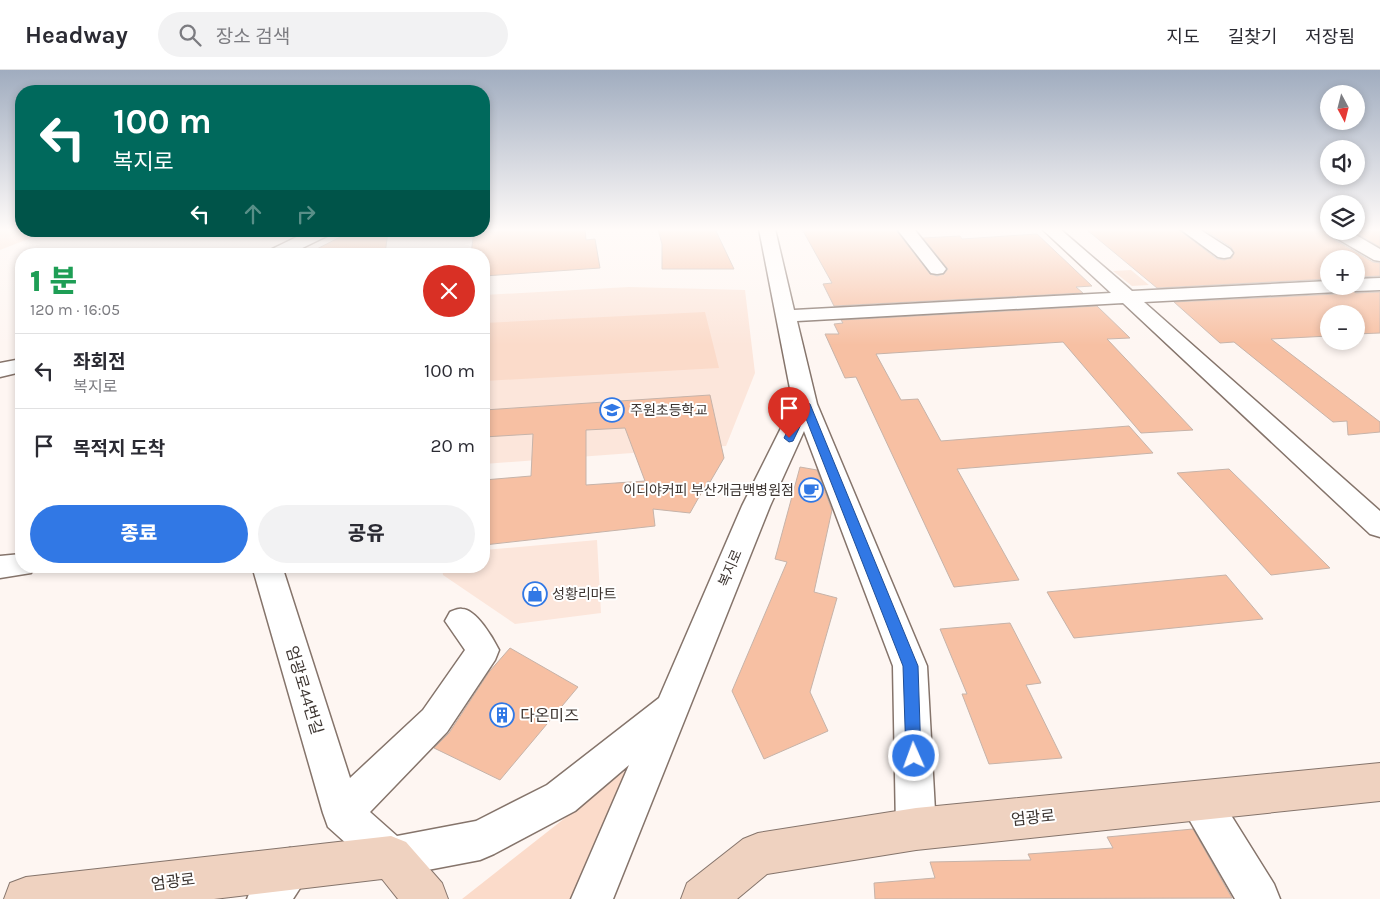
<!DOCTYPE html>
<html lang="ko">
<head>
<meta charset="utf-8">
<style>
  :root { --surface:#fff; --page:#f2f2f3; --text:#2b2b33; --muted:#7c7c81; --line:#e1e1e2; --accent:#3178e5 }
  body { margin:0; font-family:Karla,"Noto Sans KR",sans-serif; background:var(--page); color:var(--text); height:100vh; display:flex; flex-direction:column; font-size:19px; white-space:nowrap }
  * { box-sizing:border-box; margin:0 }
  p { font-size:16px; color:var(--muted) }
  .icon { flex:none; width:28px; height:28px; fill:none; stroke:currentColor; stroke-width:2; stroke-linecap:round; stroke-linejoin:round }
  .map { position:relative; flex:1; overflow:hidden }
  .sheet { position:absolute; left:15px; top:178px; width:475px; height:325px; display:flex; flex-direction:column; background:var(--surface); border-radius:20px; box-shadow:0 2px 8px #0003 }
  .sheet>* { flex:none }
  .hud { position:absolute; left:15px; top:15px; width:475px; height:152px; border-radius:20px; box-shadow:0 2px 8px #0003; background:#00695c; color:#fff; overflow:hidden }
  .needle { width:32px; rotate:173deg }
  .buttons { position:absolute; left:1320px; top:15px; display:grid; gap:10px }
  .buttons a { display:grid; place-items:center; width:45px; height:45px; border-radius:50%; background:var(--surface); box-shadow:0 2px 8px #0003; font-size:25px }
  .pin { position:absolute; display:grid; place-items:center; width:42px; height:42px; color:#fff; margin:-51px -21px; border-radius:50% 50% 50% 0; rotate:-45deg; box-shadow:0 0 5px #0007 }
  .pin .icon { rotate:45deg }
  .me { position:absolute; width:55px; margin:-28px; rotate:358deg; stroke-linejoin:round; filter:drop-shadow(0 0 4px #0008) }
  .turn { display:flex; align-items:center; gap:18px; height:105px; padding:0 15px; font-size:22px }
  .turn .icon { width:65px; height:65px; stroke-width:2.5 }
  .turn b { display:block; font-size:35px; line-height:42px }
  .lanes { display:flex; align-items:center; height:48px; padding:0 15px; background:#0003; justify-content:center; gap:25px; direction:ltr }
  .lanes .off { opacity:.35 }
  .round { display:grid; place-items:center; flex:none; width:52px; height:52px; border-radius:26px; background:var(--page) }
  .summary { display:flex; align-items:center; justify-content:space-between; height:85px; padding:0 15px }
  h1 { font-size:30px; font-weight:800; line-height:38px; color:#1e9e55 }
  .cta { display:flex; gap:10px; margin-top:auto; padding:10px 15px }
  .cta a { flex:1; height:58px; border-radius:30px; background:var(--accent); color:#fff; font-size:20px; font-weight:800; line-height:58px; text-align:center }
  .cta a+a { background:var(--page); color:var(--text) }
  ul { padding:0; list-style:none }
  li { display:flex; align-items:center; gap:15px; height:75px; padding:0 15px; border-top:1px solid var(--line) }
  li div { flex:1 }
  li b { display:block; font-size:19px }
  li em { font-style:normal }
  header { display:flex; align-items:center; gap:30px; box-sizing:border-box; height:70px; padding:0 25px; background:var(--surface); border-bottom:1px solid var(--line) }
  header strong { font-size:24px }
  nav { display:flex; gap:28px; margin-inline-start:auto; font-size:18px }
  .search { width:350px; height:45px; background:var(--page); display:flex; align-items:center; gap:12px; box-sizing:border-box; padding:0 18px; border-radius:28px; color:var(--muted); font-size:19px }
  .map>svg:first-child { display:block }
  .built { fill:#fce6db }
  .green { fill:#fbdbca }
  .building { fill:#f7c0a3; stroke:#c6b3a9; fill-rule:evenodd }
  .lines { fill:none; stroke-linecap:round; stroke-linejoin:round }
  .street-casing { stroke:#85746b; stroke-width:3 }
  .secondary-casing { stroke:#85746b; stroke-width:2 }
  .street { fill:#fff; fill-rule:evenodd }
  .secondary { fill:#efd2c0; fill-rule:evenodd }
  .route { fill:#3178e5; stroke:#204e95 }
  .labels { text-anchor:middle; stroke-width:4; stroke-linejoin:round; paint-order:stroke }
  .poi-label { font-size:14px; fill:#3d3531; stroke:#fff; text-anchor:start }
  .street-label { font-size:14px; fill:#3d3531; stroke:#fff }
  .near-street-label { font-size:16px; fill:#3d3531; stroke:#fff }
  .near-poi-label { font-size:16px; fill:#3d3531; stroke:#fff; text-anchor:start }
</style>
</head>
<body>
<header>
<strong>Headway</strong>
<div class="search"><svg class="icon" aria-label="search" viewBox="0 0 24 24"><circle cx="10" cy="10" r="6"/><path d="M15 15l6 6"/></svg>장소 검색</div>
<nav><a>지도</a><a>길찾기</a><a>저장됨</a></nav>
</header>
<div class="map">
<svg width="1380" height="829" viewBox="0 0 1380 829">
  <rect width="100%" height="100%" fill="#fef6f2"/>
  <!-- built -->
  <path class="built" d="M629,217L745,220L755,303L726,376L484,394V225Z
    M597,470L601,543L515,554L443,505L442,496H484V480Z"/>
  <!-- green -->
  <path class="green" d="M0,159H21V161L46,162L0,180Z
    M1131,200L1149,215L1132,216L1113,201Z
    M705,242L719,298L484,311V253Z
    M644,686L570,829H462Z"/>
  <!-- building -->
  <path class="building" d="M484,159H585L586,170L595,169L600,198L484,206V184H471L474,161H484Z
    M658,159H715L734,199H662V174Z
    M802,159H895L930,204L937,206L944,204L948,199L923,168L960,166L962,169L1037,164L1092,216L1076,217L1083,223L834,236L823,214L832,213Z
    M1086,159H1178L1217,189L1224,190L1232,188L1234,182L1231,177L1203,159H1321L1327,161L1330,167L1373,192L1380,193V206L1356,207V189H1329V209L1157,218Z
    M1356,159H1380V177L1353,161H1356Z
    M352,161H388L385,184H307Z
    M1347,218L1356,223L1380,222V263L1356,264V244H1329V266L1271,269L1380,352V362L1348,365L1347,351L1333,352L1234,272L1220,273L1174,232L1337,224L1345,222Z
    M1097,236L1130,268L1107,269L1193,360L1141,363L1063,272L876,284L901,330L918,329L941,371L1129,356L1153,383L957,399L1019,510L954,517L856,307L845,308L825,264H839L834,254L843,253L841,250Z
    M710,325L724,388L710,412L708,411L690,443L653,439L655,456L484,475V410L531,406L533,364L484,367V340ZM625,358L645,411L586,415V360Z
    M800,397L817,400L832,440L814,522L837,528L810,622L828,661L764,689L732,621L787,492L775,489Z
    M1229,399L1330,498L1271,505L1177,403Z
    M1226,505L1263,549L1074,568L1047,522Z
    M1010,553L1041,613L1026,615L1062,688L989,694L962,624H967L940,559Z
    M510,578L578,617L500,710L434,678L449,663L489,602Z
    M1193,759L1232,828L875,829L874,813L935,808L930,792L1031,790L1028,784L1113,778L1107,767Z"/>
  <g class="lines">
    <!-- street casing -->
    <g class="street-casing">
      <path id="street" d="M759,159H775L794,240L1111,223L1042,159H1060L1132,221L1329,211V216H1346L1344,220L1337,222L1144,232L1380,441V467L1370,464L1123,233L797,251L817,334L927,596L936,759L930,773L916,779L902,773L896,759L893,596L804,361L770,436L613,829H571L629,695L575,741L494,784L480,790L391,807L377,801L328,757L323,743L252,496H282L350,708L423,640L465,580L445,551L450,542C453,541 458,538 462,539C476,539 493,568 499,580L495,590L447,662L370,742L397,766L476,751L547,715L659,628L742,436L793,334Z
        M897,159H914L946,199L943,203L937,204L931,203Z
        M1180,159H1199L1230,179L1233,183L1230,187L1224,188L1218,187Z
        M309,161H331L329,165L290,184H267L270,180Z
        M1329,161H1349L1380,179V191L1374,190L1331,165Z
        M1380,208V220L1356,221L1349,219L1348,216H1356V209Z
        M21,289V302L0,307V293Z
        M21,484V496H35L31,503L0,508V486Z
        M1200,712L1214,718L1274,814L1280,829H1235L1186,744L1181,731L1186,718Z
        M290,778L304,784L310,798L304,812L293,829H247L253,814L276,784Z"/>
    </g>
    <!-- secondary casing -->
    <g class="secondary-casing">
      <path id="secondary" d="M1380,693V731L916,780L767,804L737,829H681L687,813L743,769L758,763L916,738Z
        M391,766L406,772L442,813L448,829H398L382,809L214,829H4L10,813L26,807Z"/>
    </g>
    <!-- street -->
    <use href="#street" class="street"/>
    <!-- secondary -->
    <use href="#secondary" class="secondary"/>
  </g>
  <!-- sky -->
  <linearGradient id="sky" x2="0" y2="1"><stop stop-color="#a0acbf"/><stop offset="0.58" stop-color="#fffbf9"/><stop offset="1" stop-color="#fffbf9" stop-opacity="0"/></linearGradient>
  <rect width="1380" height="275" fill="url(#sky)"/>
  <!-- route -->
  <path class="route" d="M805,331L810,334L918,596L921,686L919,692L914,694L908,692L906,686L903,596L805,346L793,371L789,372L784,368L800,334Z"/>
  <!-- icons -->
  <defs>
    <g id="school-ring" transform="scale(1.25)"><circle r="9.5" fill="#fff" stroke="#3178e5" stroke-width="1.5"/><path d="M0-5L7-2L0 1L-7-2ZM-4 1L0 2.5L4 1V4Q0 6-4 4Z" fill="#3178e5"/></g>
    <g id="cafe-ring" transform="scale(1.25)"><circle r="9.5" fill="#fff" stroke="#3178e5" stroke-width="1.5"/><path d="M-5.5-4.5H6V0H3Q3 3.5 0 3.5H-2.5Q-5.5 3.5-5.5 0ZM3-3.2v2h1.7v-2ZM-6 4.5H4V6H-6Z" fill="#3178e5"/></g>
    <g id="shop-ring" transform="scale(1.25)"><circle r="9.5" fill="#fff" stroke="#3178e5" stroke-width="1.5"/><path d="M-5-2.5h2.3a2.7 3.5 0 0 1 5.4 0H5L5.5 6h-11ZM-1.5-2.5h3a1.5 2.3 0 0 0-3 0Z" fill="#3178e5"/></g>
    <g id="building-ring" transform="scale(1.25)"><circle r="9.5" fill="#fff" stroke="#3178e5" stroke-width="1.5"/><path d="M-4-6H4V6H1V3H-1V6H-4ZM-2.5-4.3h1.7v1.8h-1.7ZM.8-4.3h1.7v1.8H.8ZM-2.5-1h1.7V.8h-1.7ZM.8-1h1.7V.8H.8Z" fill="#3178e5"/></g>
  </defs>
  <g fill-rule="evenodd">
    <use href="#school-ring" x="612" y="340"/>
    <use href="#cafe-ring" x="811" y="420"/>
    <use href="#shop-ring" x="535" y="524"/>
    <use href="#building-ring" x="502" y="645"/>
  </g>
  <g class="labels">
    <!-- poi labels -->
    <g class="poi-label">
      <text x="630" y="345">주원초등학교</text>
      <text x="794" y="425" text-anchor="end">이디야커피 부산개금백병원점</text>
      <text x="552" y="529">성황리마트</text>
    </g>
    <!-- street labels -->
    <g class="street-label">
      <text transform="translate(730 498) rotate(-67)" y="5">복지로</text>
    </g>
    <!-- near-street labels -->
    <g class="near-street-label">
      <text transform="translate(305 620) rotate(73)" y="6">엄광로44번길</text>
      <text transform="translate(1033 747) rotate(-6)" y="6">엄광로</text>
      <text transform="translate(173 811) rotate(-7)" y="6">엄광로</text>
    </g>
    <!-- near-poi labels -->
    <g class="near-poi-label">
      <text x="520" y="651">다온미즈</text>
    </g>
  </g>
</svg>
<div class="buttons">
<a><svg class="needle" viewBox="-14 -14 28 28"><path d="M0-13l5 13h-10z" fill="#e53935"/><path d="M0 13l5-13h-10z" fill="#7c7c81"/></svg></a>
<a><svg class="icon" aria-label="sound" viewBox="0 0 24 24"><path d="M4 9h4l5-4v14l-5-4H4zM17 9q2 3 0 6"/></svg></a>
<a><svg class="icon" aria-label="layers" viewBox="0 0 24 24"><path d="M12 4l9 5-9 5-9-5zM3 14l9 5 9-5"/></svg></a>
<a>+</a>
<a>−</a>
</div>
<div class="pin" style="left:789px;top:368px;background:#d93025"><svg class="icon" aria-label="arrive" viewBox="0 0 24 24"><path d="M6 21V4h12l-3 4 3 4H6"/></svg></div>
<svg class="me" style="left:914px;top:686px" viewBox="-20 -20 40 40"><circle r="17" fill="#3178e5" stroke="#fff" stroke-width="3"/><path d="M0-11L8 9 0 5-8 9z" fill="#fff"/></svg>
<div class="hud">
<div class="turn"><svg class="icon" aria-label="left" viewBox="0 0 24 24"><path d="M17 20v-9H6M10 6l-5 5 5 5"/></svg><div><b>100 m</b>복지로</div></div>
<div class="lanes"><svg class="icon" aria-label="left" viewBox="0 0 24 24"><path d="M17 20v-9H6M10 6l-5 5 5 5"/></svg><svg class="icon off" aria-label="ahead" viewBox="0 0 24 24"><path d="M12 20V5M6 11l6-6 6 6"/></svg><svg class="icon off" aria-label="right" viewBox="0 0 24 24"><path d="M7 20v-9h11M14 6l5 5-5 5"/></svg></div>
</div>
<section class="sheet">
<div class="summary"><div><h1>1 분</h1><p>120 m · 16:05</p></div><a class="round" style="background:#d93025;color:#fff"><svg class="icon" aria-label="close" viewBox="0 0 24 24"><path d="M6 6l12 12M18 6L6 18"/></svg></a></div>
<ul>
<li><svg class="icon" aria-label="left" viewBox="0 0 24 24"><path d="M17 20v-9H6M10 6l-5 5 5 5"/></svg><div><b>좌회전</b><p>복지로</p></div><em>100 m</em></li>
<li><svg class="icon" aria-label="arrive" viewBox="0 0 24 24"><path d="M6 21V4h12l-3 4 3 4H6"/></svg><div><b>목적지 도착</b></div><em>20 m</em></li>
</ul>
<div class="cta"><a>종료</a><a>공유</a></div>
</section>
</div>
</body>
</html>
